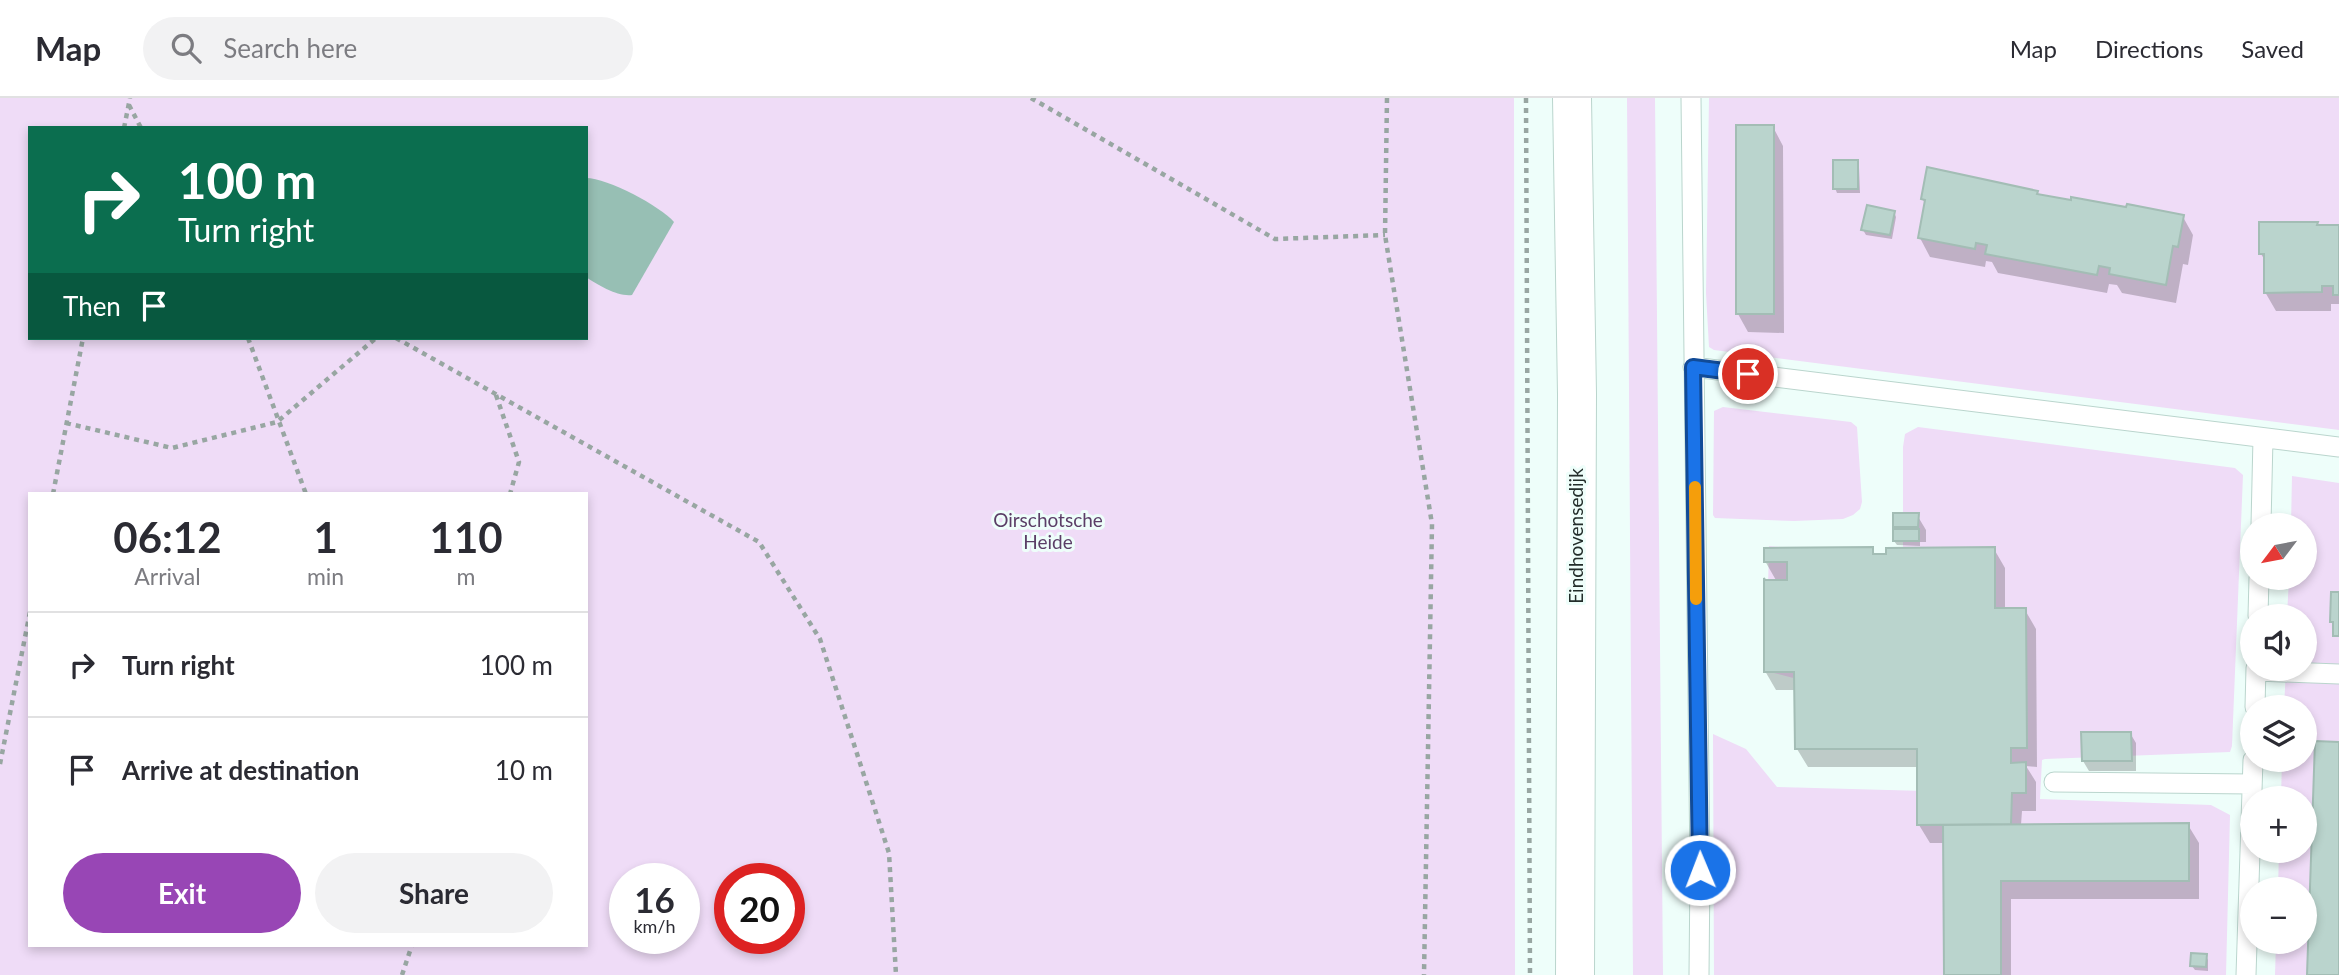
<!DOCTYPE html>
<html lang="en">
<head>
<meta charset="utf-8">
<style>
  :root { --surface:#fff; --page:#f2f2f3; --text:#2b2b33; --muted:#7c7c81; --line:#e1e1e2; --accent:#9846b5 }
  body { margin:0; font-family:Lato,sans-serif; background:var(--page); color:var(--text); height:100vh; display:flex; flex-direction:column; font-size:26px; white-space:nowrap }
  * { box-sizing:border-box; margin:0 }
  p { font-size:23px; color:var(--muted) }
  .icon { flex:none; width:38px; height:38px; fill:none; stroke:currentColor; stroke-width:2; stroke-linecap:round; stroke-linejoin:round }
  .map { position:relative; flex:1; overflow:hidden }
  .panel { position:absolute; left:28px; top:394px; width:560px; height:455px; display:flex; flex-direction:column; background:var(--surface); border-radius:0px; box-shadow:0 4px 10px #0003 }
  .panel>* { flex:none }
  .hud { position:absolute; left:28px; top:28px; width:560px; height:214px; border-radius:0px; box-shadow:0 4px 10px #0003; background:#0b6e4f; color:#fff; overflow:hidden }
  .needle { width:46px; rotate:238deg }
  .tools { position:absolute; left:2240px; top:415px; display:grid; gap:14px }
  .tools a { display:grid; place-items:center; width:77px; height:77px; border-radius:50%; background:var(--surface); box-shadow:0 4px 10px #0003; font-size:35px }
  .speed { position:absolute; left:609px; top:765px; display:flex; gap:14px; font-size:35px; font-weight:700; text-align:center }
  .speed>* { display:grid; place-content:center; width:91px; height:91px; border-radius:50%; background:var(--surface); box-shadow:0 4px 10px #0003; line-height:1 }
  .speed small { font-size:18px; font-weight:400 }
  .speed .limit { border:10px solid #d22; background:#fff; color:#111 }
  .pin { position:absolute; display:grid; place-items:center; width:60px; height:60px; color:#fff; margin:-30px; border:4px solid #fff; border-radius:50%; box-shadow:0 2px 7px #0007 }
  .me { position:absolute; width:77px; margin:-38px; rotate:359deg; stroke-linejoin:round; filter:drop-shadow(0 0 5px #0008) }
  .turn { display:flex; align-items:center; gap:24px; height:147px; padding:0 35px; font-size:32px }
  .turn .icon { width:91px; height:91px; stroke-width:2.5 }
  .turn b { display:block; font-size:49px; line-height:60px }
  .then { display:flex; align-items:center; height:66px; padding:0 35px; background:#0003; gap:14px; font-size:26px }
  .eta { display:flex; justify-content:space-evenly; align-items:center; height:119px; text-align:center }
  .eta b { font-size:42px; font-weight:700; line-height:49px }
  .button { display:flex; gap:14px; margin-top:auto; padding:14px 35px }
  .button a { flex:1; height:80px; border-radius:42px; background:var(--accent); color:#fff; font-size:28px; font-weight:700; line-height:80px; text-align:center }
  .button a+a { background:var(--page); color:var(--text) }
  ul { padding:0; list-style:none }
  li { display:flex; align-items:center; gap:21px; height:105px; padding:0 35px; border-top:2px solid var(--line) }
  li div { flex:1 }
  li b { display:block; font-size:26px }
  li em { font-style:normal }
  header { display:flex; align-items:center; gap:42px; box-sizing:border-box; height:98px; padding:0 35px; background:var(--surface); border-bottom:2px solid var(--line) }
  header strong { font-size:33px }
  nav { display:flex; gap:38px; margin-inline-start:auto; font-size:24px }
  .search { width:490px; height:63px; background:var(--page); display:flex; align-items:center; gap:18px; box-sizing:border-box; padding:0 24px; border-radius:38px; color:var(--muted); font-size:26px }
  .map>svg:first-child { display:block }
  .green { fill:#efdcf7; fill-rule:evenodd }
  .water { fill:#97bfb4 }
  .shadow { fill:#0003 }
  .building { fill:#bad4cd; stroke:#a3bdb5; stroke-width:2 }
  .lines { fill:none; stroke-linecap:round; stroke-linejoin:round }
  .service-casing { stroke:#bad5cd; stroke-width:21 }
  .tertiary-casing { stroke:#bad5cd; stroke-width:40 }
  .path { stroke:#98a6a2; stroke-width:4.5; stroke-dasharray:5 5; stroke-linecap:butt }
  .service { stroke:#fff; stroke-width:19 }
  .tertiary { stroke:#fff; stroke-width:38 }
  .route-casing { stroke:#114b97; stroke-width:18 }
  .route { stroke:#1a73e8; stroke-width:12 }
  .slow { stroke:#f59e0b; stroke-width:12 }
  .labels { text-anchor:middle; stroke-width:6; stroke-linejoin:round; paint-order:stroke }
  .park-label { font-size:19px; fill:#5b3e67; stroke:#eefefa }
  .street-label { font-size:19px; fill:#222d2a; stroke:#eefefa }
</style>
</head>
<body>
<header>
<strong>Map</strong>
<div class="search"><svg class="icon" aria-label="search" viewBox="0 0 24 24"><circle cx="10" cy="10" r="6"/><path d="M15 15l6 6"/></svg>Search here</div>
<nav><a>Map</a><a>Directions</a><a>Saved</a></nav>
</header>
<div class="map">
<svg width="2339" height="877" viewBox="0 0 2339 877">
  <rect width="100%" height="100%" fill="#eefefa"/>
  <!-- green -->
  <path class="green" d="M0,0H1514L1515,877H0ZM30,30H586V240H30ZM30,396H586V847H30ZM625,780H684V840H625ZM730,780H789V840H730Z
    M1627,0H1655L1663,877H1633Z
    M1709,0H2339V332L1714,252L1709,249L1706,195Z
    M1723,309L1851,324L1857,329L1862,404L1860,411L1853,417L1843,421L1794,423L1715,420L1713,417L1714,313Z
    M1918,329L2235,370L2243,377L2232,648L2230,654L2045,661L2042,662L2040,701L2211,707L2230,717L2226,877H1714L1713,636L1746,651L1777,689L1925,693L1916,649L1809,584L1766,573L1769,448L1896,460L1903,459V349L1905,336Z
    M2292,378L2339,385V877H2275L2276,844H2305V791H2278L2279,753L2305,752V700H2281L2282,662H2305V609H2284L2286,571L2305,570V518H2287L2289,480H2305V427H2291Z"/>
  <!-- water -->
  <path class="water" d="M586,80C608,80 660,108 674,124L632,197C618,199 598,187 586,179Z"/>
  <!-- shadow -->
  <path class="shadow" d="M1773,29L1783,48L1784,235L1748,234L1738,216Z
    M1857,64L1859,69L1860,95H1837L1835,90Z
    M2037,94L2039,98L2183,119L2193,137L2188,167L2183,166L2176,205L2122,195L2117,187L2109,186L2107,195L1998,175L1992,164L1986,163L1985,169L1930,159L1920,140L1926,107L1922,100Z
    M1894,114L1896,119L1892,141L1866,137L1863,132Z
    M2317,125L2318,128H2339V206H2331V213H2276L2265,194L2266,164L2261,156Z
    M1917,417L1926,432V444H1920V448L1897,447L1894,443L1897,433L1895,429Z
    M1872,451L1876,458L1994,451L2005,470V512H2025L2036,531L2037,669L2026,668L2036,684V713H2022L2021,727H2188L2199,745V801H2011V877H1946L1945,745H1930L1919,727V669H1808L1797,651L1796,592H1776L1765,573L1777,484L1765,463Z
    M2130,635L2136,645V673H2089L2083,663Z
    M2206,858L2208,862V873L2195,872L2192,868Z"/>
  <!-- building -->
  <path class="building" d="M1736,27H1774V216H1736Z
    M1833,62H1858V91H1833Z
    M1927,69L2038,93L2037,96L2071,102V99L2126,109L2127,106L2184,117L2178,149L2173,148L2166,187L2109,176L2110,170L2099,168L2097,177L1985,156L1987,147L1976,145L1975,151L1918,140L1925,102L1921,101Z
    M1867,107L1895,113L1890,137L1861,132Z
    M2259,124H2318L2317,127H2339V197H2333V188H2322V194L2264,195V156H2259Z
    M1893,415H1919L1918,429H1893Z
    M1893,431H1919V443H1893Z
    M1873,449V456H1886V450L1995,449V510H2026L2027,650H2011V665L2026,664V695H2012L2011,726L1917,727V651H1795L1794,574H1764V480L1765,482H1787V464H1764V450Z
    M2331,494H2339V538H2333V524H2330Z
    M2081,634H2131L2132,663H2082Z
    M2315,643L2339,644V877H2307Z
    M2189,725V783H2001V877H1944L1943,727Z
    M2191,855L2207,856L2206,869L2190,868Z"/>
  <g class="lines">
    <!-- service casing -->
    <g class="service-casing">
      <path id="service" d="M1691,0L1700,772L1699,877
        M1693,269L2339,349
        M2261,427L2263,340
        M2258,518L2259,480
        M2256,573L2339,576
        M2255,609L2256,570
        M2054,684L2252,686
        M2246,877L2253,662"/>
    </g>
    <!-- tertiary casing -->
    <g class="tertiary-casing">
      <path id="tertiary" d="M1572,0L1577,296L1575,877"/>
    </g>
    <!-- path -->
    <path class="path" d="M1031,0L1275,141L1385,137
      M1387,0L1385,137L1432,426L1424,877
      M1526,0L1530,877
      M129,7L141,30
      M124,30L130,0
      M248,240L306,396
      M396,240L759,444L820,541L889,755L896,877
      M496,297L519,364L510,396
      M66,325L172,350L277,324L376,240
      M53,396L83,240
      M0,666L30,514
      M402,877L412,847"/>
    <!-- service -->
    <use href="#service" class="service"/>
    <!-- tertiary -->
    <use href="#tertiary" class="tertiary"/>
  </g>
  <g class="lines">
    <!-- route casing -->
    <g class="route-casing">
      <path id="route" d="M1700,772L1693,269L1748,276"/>
    </g>
    <!-- route -->
    <use href="#route" class="route"/>
    <!-- slow -->
    <path class="slow" d="M1695,389L1696,501"/>
  </g>
  <g class="labels">
    <!-- park labels -->
    <g class="park-label">
      <text x="1048" y="429">Oirschotsche<tspan x="1048" dy="22">Heide</tspan></text>
    </g>
    <!-- street labels -->
    <g class="street-label">
      <text transform="translate(1576 438) rotate(-90)" y="7">Eindhovensedijk</text>
    </g>
  </g>
</svg>
<div class="tools">
<a><svg class="needle" viewBox="-14 -14 28 28"><path d="M0-13l5 13h-10z" fill="#e53935"/><path d="M0 13l5-13h-10z" fill="#7c7c81"/></svg></a>
<a><svg class="icon" aria-label="sound" viewBox="0 0 24 24"><path d="M4 9h4l5-4v14l-5-4H4zM17 9q2 3 0 6"/></svg></a>
<a><svg class="icon" aria-label="layers" viewBox="0 0 24 24"><path d="M12 4l9 5-9 5-9-5zM3 14l9 5 9-5"/></svg></a>
<a>+</a>
<a>−</a>
</div>
<div class="speed"><div>16<small>km/h</small></div><div class="limit">20</div></div>
<div class="pin" style="left:1748px;top:276px;background:#d93025"><svg class="icon" aria-label="arrive" viewBox="0 0 24 24"><path d="M6 21V4h12l-3 4 3 4H6"/></svg></div>
<svg class="me" style="left:1700px;top:772px" viewBox="-20 -20 40 40"><circle r="17" fill="#1a73e8" stroke="#fff" stroke-width="3"/><path d="M0-11L8 9 0 5-8 9z" fill="#fff"/></svg>
<div class="hud">
<div class="turn"><svg class="icon" aria-label="right" viewBox="0 0 24 24"><path d="M7 20v-9h11M14 6l5 5-5 5"/></svg><div><b>100 m</b>Turn right</div></div>
<div class="then">Then<svg class="icon" aria-label="arrive" viewBox="0 0 24 24"><path d="M6 21V4h12l-3 4 3 4H6"/></svg></div>
</div>
<section class="panel">
<div class="eta">
<div><b>06:12</b><p>Arrival</p></div>
<div><b>1</b><p>min</p></div>
<div><b>110</b><p>m</p></div>
</div>
<ul>
<li><svg class="icon" aria-label="right" viewBox="0 0 24 24"><path d="M7 20v-9h11M14 6l5 5-5 5"/></svg><div><b>Turn right</b></div><em>100 m</em></li>
<li><svg class="icon" aria-label="arrive" viewBox="0 0 24 24"><path d="M6 21V4h12l-3 4 3 4H6"/></svg><div><b>Arrive at destination</b></div><em>10 m</em></li>
</ul>
<div class="button"><a>Exit</a><a>Share</a></div>
</section>
</div>
</body>
</html>
